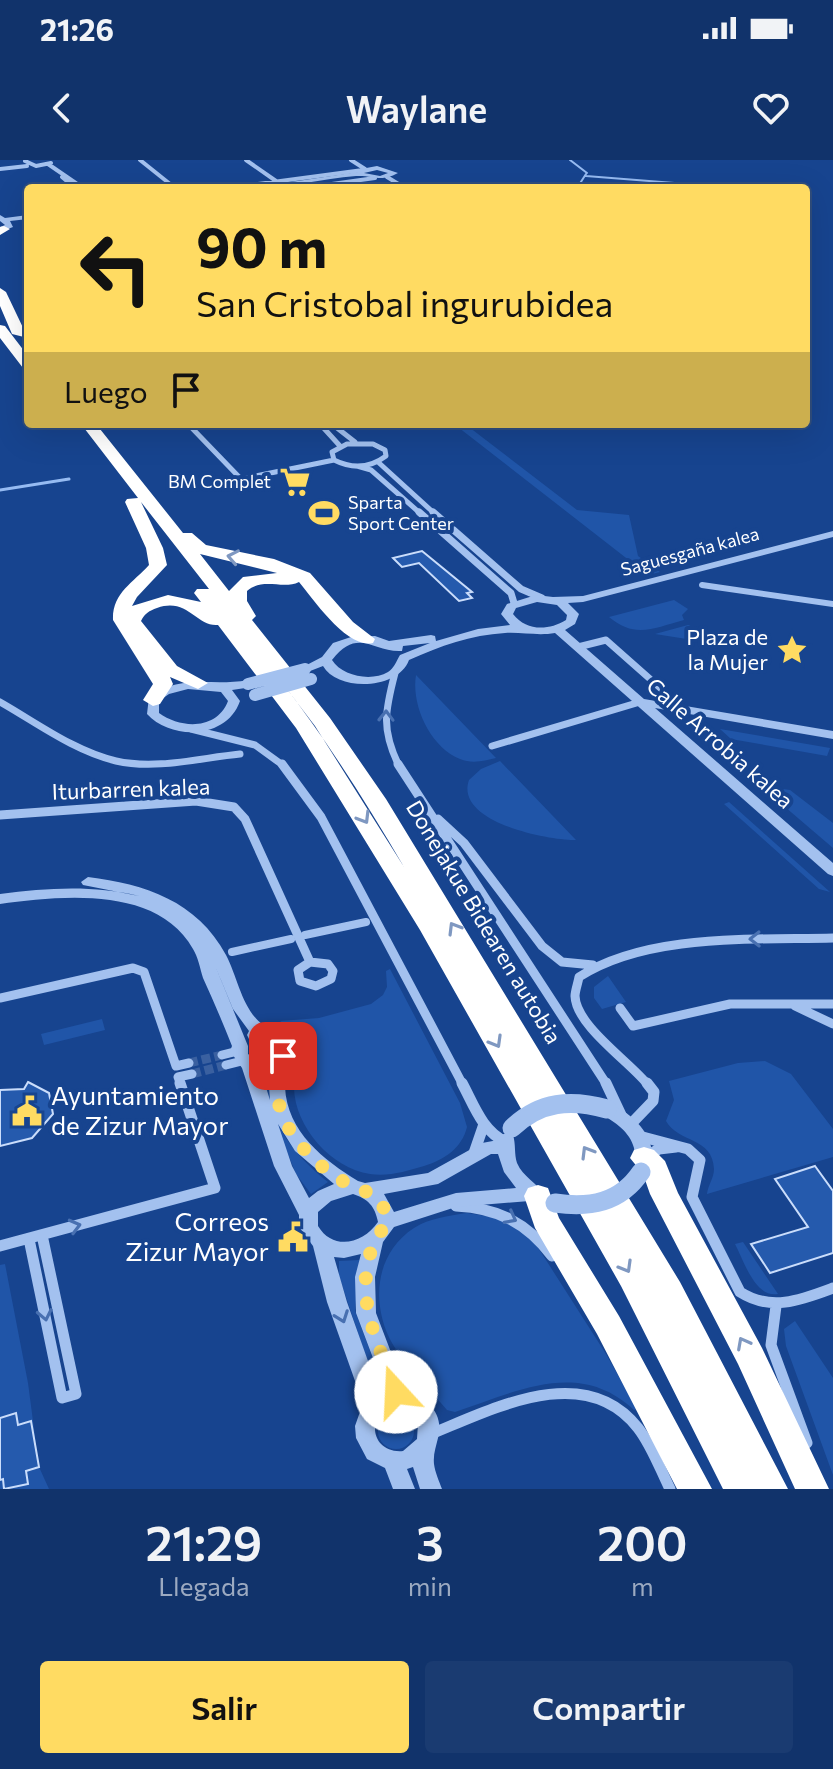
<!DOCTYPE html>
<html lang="es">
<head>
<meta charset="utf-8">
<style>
  :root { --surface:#11336b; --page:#1a3b71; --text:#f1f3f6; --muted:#9caac1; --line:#304e7e; --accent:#ffdb62 }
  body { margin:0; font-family:Commissioner,sans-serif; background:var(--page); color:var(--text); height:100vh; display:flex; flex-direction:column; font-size:30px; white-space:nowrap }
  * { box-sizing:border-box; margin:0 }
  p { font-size:26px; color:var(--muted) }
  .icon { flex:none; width:44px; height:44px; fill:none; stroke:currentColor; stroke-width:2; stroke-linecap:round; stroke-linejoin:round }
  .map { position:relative; height:1329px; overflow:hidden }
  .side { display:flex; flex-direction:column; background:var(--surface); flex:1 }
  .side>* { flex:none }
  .guide { position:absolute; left:24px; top:24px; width:786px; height:244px; border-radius:8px; box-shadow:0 8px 32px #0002,0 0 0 2px var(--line); background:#ffdb62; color:#111; overflow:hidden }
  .pin { position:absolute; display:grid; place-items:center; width:68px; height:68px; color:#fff; margin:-34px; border-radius:16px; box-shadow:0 4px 12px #0006 }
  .me { position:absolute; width:88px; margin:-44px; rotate:340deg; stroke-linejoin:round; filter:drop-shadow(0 0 6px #0008) }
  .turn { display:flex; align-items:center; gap:28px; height:168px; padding:0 40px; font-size:36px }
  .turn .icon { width:104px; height:104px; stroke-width:2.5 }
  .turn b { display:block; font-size:56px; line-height:68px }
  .then { display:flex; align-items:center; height:76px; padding:0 40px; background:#0003; gap:16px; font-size:30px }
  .eta { display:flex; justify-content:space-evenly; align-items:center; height:136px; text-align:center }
  .eta b { font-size:48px; font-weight:600; line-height:56px }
  .primary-button { display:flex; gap:16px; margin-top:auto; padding:16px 40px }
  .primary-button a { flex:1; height:92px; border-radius:8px; background:var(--accent); color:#111; font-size:32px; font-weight:600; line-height:92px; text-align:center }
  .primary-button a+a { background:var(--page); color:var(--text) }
  .status { display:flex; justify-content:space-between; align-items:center; height:56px; padding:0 40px; background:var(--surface); direction:ltr }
  .status svg { height:22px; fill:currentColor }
  header { display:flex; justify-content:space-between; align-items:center; height:104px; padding:0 40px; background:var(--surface); font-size:36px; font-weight:600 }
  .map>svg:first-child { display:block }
  .green { fill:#2055a8 }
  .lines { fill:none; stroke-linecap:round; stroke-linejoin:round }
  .stream-far1 { stroke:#96bbf2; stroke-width:2 }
  .stream { stroke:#96bbf2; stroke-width:3 }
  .building { fill:#255aad; stroke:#caddfb; stroke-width:2 }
  .minor-tunnel { stroke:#3a60a0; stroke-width:9; stroke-dasharray:9 4; stroke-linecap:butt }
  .pedestrian-far1 { stroke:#a3c1ef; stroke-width:6 }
  .pedestrian { stroke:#a3c1ef; stroke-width:8 }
  .minor-far4 { stroke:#a3c1ef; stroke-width:4 }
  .minor-far3 { stroke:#a3c1ef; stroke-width:5 }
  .minor-far2 { stroke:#a3c1ef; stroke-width:7 }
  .minor-far1 { stroke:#a3c1ef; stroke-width:9 }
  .minor { stroke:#a3c1ef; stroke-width:11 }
  .tertiary { fill:#a3c1ef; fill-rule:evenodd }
  .motorway { fill:#fff; fill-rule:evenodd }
  .tertiary-bridge-far1 { stroke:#a3c1ef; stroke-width:12 }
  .tertiary-bridge { stroke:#a3c1ef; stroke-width:19 }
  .oneway { stroke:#7f98c1 }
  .oneway2 { stroke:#4870b1 }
  .route { stroke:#ffdb62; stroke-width:14; stroke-dasharray:0 25.2 }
  .labels { text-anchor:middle; stroke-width:8; stroke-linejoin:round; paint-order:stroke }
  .far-poi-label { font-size:18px; fill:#fff; stroke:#17448f; text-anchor:end }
  .far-street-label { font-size:18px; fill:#fff; stroke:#17448f }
  .poi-label { font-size:22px; fill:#fff; stroke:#17448f; text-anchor:end }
  .street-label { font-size:22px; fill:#fff; stroke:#17448f }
  .near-poi-label { font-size:26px; fill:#fff; stroke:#17448f; text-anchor:start }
</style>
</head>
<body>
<div class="status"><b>21:26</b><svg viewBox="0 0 49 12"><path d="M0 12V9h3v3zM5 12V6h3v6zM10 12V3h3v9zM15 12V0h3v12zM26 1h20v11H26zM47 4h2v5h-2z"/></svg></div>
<header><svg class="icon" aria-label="back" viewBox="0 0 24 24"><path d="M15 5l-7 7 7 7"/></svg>Waylane<svg class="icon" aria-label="heart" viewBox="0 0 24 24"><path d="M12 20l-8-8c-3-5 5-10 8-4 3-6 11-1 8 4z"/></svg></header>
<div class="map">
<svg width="833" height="1329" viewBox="0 0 833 1329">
  <rect width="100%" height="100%" fill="#17448f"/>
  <!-- green -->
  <path class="green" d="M454,264H465L577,350L629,355L638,396L660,412L648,415Z
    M674,440L688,449L682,455L684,460C654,468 635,479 609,457Z
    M688,465L706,472L726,471L734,477L731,486L655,474Z
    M416,515L496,598C484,601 472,604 460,599C430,587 411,545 416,515Z
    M720,569L830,588L827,596L731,579Z
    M500,601L576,680C549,681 454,662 469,620L481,609Z
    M769,627L790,630L833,663V688L764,629Z
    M729,642L830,732L819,729L724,644Z
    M390,809L460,943L467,967C462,988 444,1000 424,1006C407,1011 388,1017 370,1014C331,1008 295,967 294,928C293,912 309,897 303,881C299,872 288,866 280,861L319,858L371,844L383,835L387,827L386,811Z
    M608,816L626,842L602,849L594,838V827Z
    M102,859L105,870L44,885L41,874Z
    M765,901L791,914L833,969V997L707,1034C708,1025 714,1018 714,1009C713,977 678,983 666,961L674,940L669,921L738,903Z
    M274,912C257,954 298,999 328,1022L311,1034L296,1014L255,913Z
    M467,1053L499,1058L522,1070L537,1086L606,1194L637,1249L634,1250C579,1198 516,1232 455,1252L447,1250C428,1228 407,1209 392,1183C371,1145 374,1094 414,1068C430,1058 448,1056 467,1053Z
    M743,1082L778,1134C755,1138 744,1101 735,1084Z
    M360,1100L355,1151L386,1233L379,1236L339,1116V1101Z
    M5,1104L28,1223L39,1307L49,1329H0V1105Z
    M795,1161L833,1218V1315L786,1186L784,1169Z
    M378 1271a18 18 0 1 1 36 0a18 18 0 1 1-36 0Z"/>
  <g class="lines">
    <!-- stream-far1 -->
    <path class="stream-far1" d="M570,0L587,13
      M586,16L687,24L690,28
      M577,28L586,14"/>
    <!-- stream -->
    <path class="stream" d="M0,330L69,319"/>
  </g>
  <!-- building -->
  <path class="building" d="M422,391L472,432L467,433L472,438L459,441L419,403L402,407L393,398Z
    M28,922L49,933L53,954L32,978L0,986V930L24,929Z
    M815,1006L833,1031V1093L770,1113L751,1084L808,1067L775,1019Z
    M16,1253L18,1265L31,1261L39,1307L26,1311L28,1324L4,1329L3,1319L0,1320V1258Z"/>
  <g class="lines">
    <!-- minor-tunnel -->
    <path class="minor-tunnel" d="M189,903L222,895
      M192,914L226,905"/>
    <!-- pedestrian-far1 -->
    <path class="pedestrian-far1" d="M702,425L833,444"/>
    <!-- pedestrian -->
    <path class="pedestrian" d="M305,775L366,762
      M232,792L291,779"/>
    <!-- minor-far4 -->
    <path class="minor-far4" d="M140,0L175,28
      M246,0L276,21
      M351,0L365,9
      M25,1L36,6L51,3
      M48,4L83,28
      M0,9L27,6
      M62,17L75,28
      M387,17L405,28
      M227,28L363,10
      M303,28L375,18"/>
    <!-- minor-far3 -->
    <path class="minor-far3" d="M188,264L241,319L334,300
      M320,264L340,286
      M332,264L355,282
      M347,284H373L385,290L386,296C370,308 352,309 334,300L332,292Z
      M378,302L435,354
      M357,306L371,310L421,354"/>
    <!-- minor-far2 -->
    <path class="minor-far2" d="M419,352L511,433L514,443
      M433,352L521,429L542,438
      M578,487L606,480L684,549
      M395,513C385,551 381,569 399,606
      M0,542C37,563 74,591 116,601C156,610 200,598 240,594
      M191,569L255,585L284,606
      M492,586L640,542"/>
    <!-- minor-far1 -->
    <path class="minor-far1" d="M282,604L321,657L463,925
      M398,604L607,925
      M0,655L196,641L234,647L245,659L310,802
      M438,659L464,683L542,786L562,802L593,805
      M310,802L328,804L333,811L331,819L316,826L300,821L298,810Z
      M0,838L133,808L144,812L176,906L189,903
      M795,846L833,864
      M620,848L633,866L730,844H833
      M222,895L238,891
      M226,905L242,901
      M181,925L178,917L192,914
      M648,925C630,902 576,866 575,836C575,831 578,823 579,817C647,773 754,780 833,778"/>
    <!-- minor -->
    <path class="minor" d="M462,923C474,945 482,971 506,982
      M606,923L622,957
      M630,965L653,941L654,932L647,923
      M639,976L688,989L700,1000L692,1037L740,1132C771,1152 801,1140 833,1128
      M474,993L484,964
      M647,996L659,989L676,987
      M456,1046C498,1048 527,1063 552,1096
      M29,1079L62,1238L76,1234L42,1075
      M0,1086L215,1028L180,923
      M776,1146L771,1185L807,1283
      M431,1274C493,1249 585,1200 638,1268C652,1286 660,1309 670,1329"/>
    <!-- tertiary -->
    <path class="tertiary" d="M377,6L398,13C380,23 374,15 356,16C321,19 286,28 251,28L358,12L361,9ZM377,10L388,13L380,16L364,13Z
      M0,55L5,58L28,55V59L10,61L13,67L0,72V67L5,65L0,61Z
      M833,371V377L583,442L568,443L579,454L575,464L565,470L644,539L833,571V579L655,548L833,703V716L828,714L555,473C538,476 522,472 505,473C471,475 440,486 409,500C398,530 338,532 323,506L305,513L299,509L322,497L333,483L351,477L375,476L389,481L431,475L435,476L436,481L478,469L510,465L501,454L507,444L536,435L553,437L583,436ZM537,442L557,445L567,455L566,460C548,471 526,471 513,454L516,448ZM430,483L400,495C396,502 394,508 388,512C371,522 342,516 332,500C358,466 374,493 402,491L403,486Z
      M248,520L254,524L252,527L232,530L240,541C227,579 172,581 147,554L149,537C182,513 211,527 248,520ZM188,529L221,532L228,541C217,570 181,569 159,553V541L169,534Z
      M88,717C145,724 197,741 226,795C238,818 242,849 263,865C271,871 281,874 290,880L292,884C291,898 285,912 285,927C287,972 324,1000 358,1021L365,1023L428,1013L482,983L498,980L501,975L507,973L513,975C516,984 514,994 517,1003C523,1017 537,1023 545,1035L542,1040L456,1047L394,1067L383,1082L375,1117L376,1153L405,1229C426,1236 445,1254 438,1278C436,1287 433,1294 434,1304C435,1312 439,1321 442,1329H420L413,1307L407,1309L415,1329H393L385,1308L367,1299L356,1278L355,1266L361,1249L360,1235L327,1142L313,1086L299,1067V1055L274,1006L242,908L230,891L232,886C223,863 213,840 203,818C200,808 198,797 193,789C157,725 60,736 0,744V734C47,728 93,725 139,736L83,725L81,722ZM214,803L233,849L249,871L247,875L249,879L267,881L276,886L275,894L265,900L258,901L248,894V886ZM271,911L269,927L270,940L261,912ZM278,964L295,991L334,1024L318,1031L309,1038L292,1006ZM491,994H498L504,1012L516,1028L456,1033L394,1052L384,1034L438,1024ZM353,1034C368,1039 375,1046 378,1062C363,1084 333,1091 318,1066V1052L331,1041ZM361,1094L355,1117L356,1153L385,1230L379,1232L347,1142L334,1097L344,1098ZM393,1246L408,1249L418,1263L417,1279L403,1291C372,1294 364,1256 393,1246Z
      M607,943C632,951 662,981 649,1009L643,1011L637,1009C634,1002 635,996 634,988C630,972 615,962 601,954L598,949L601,944Z"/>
    <!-- motorway -->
    <path class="motorway" d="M4,66L10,69L0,75V67Z
      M0,128L6,132L26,174L24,177L12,174L0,146Z
      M0,165L5,166L28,196V209L23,208L0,178Z
      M81,264H96L183,373H192L206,385L274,399L310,413L353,462L375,479L373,483C347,489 314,440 299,422C283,430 263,417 247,431V441L256,456L252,460L330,558L386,639L680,1122L788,1329H723L621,1126L420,770L296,568L218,465C196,467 188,437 157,448C149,451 145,453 141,461L177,506L208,523L198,529L170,517L173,524L160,544L153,546L143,540L153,524L113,460C112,433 133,423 149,405L146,388L125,342L127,339L138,338ZM141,342L209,429H197L194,433L201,442L168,435L132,446L137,437L167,405L163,388ZM200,394L277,413L243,417L229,431ZM280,520C326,579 366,642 404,707L315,566Z
      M644,987L654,990L665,1001L678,1033L762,1188L829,1329H795L738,1204L650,1034L643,1014L630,998L634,990Z
      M538,1025L548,1028L559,1058L619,1156L712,1329H677L597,1174L535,1068L524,1036L528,1028Z"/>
    <!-- tertiary-bridge-far1 -->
    <path class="tertiary-bridge-far1" d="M248,524L305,509
      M255,535L311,519"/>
    <!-- tertiary-bridge -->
    <path class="tertiary-bridge" d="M512,968C540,941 571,939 607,949
      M555,1043C590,1048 620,1043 641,1012"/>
  </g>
  <!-- one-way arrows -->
  <defs><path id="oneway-chevron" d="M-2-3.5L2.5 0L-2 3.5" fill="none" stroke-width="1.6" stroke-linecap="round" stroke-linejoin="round" transform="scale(2)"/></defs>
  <g class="oneway">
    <use href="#oneway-chevron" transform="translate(233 397) rotate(-169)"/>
    <use href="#oneway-chevron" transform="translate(364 658) rotate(59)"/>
    <use href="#oneway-chevron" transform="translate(454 768) rotate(-121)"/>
    <use href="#oneway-chevron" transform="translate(496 882) rotate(60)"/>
    <use href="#oneway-chevron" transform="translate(587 992) rotate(-121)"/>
    <use href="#oneway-chevron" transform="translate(626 1107) rotate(60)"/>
    <use href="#oneway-chevron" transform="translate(743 1183) rotate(-118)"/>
  </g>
  <g class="oneway2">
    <use href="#oneway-chevron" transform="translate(386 556) rotate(-89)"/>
    <use href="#oneway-chevron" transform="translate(755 779) rotate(179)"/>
    <use href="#oneway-chevron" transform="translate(511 1058) rotate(28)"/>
    <use href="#oneway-chevron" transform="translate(75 1066) rotate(-15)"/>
    <use href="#oneway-chevron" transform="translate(45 1155) rotate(78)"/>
    <use href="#oneway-chevron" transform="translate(342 1157) rotate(70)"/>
  </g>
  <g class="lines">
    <!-- route -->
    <path class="route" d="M283,896C281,906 277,917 277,927C277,968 313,1004 346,1023C369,1036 382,1029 387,1062C383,1070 377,1075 374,1083C352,1135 378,1183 396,1232"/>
  </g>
  <!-- icons -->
  <defs>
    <g id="supermarket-bare" transform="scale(2.4)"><path d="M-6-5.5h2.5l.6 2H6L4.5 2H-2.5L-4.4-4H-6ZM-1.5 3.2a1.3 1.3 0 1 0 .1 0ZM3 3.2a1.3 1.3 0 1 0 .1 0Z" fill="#ffdb62" stroke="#17448f" stroke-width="2.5" paint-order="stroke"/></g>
    <g id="stadium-bare" transform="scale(2.4)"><path d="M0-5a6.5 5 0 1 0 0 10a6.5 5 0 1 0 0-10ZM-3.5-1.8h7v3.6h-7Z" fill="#ffdb62" stroke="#17448f" stroke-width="2.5" paint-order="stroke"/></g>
    <g id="sight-bare" transform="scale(2.4)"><path d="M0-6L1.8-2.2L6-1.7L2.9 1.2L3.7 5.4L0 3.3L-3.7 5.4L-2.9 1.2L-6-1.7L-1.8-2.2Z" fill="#ffdb62" stroke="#17448f" stroke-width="2.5" paint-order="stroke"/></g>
    <g id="civic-bare" transform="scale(2.4)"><path d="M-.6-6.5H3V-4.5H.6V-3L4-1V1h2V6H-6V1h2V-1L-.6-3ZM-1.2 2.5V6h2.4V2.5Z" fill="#ffdb62" stroke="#17448f" stroke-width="2.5" paint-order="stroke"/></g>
  </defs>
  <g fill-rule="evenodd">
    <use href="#supermarket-bare" x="295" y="322"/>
    <use href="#stadium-bare" x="324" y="353"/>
    <use href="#sight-bare" x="792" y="490"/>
    <use href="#civic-bare" x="27" y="951"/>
    <use href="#civic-bare" x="293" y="1077"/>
  </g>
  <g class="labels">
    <!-- far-poi labels -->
    <g class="far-poi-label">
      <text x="271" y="328">BM Complet</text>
      <text x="348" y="349" text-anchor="start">Sparta<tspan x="348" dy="21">Sport Center</tspan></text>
    </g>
    <!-- far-street labels -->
    <g class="far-street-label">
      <text transform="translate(690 392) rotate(-15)" y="6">Saguesgaña kalea</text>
    </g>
    <!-- poi labels -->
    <g class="poi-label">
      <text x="768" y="485">Plaza de<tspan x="768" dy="25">la Mujer</tspan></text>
    </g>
    <!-- street labels -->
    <g class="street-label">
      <text transform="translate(720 583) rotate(41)" y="8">Calle Arrobia kalea</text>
      <text transform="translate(131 629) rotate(-2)" y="8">Iturbarren kalea</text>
      <text transform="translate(484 762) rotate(59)" y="8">Donejakue Bidearen autobia</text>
    </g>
    <!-- near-poi labels -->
    <g class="near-poi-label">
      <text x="51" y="945">Ayuntamiento<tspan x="51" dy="30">de Zizur Mayor</tspan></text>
      <text x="269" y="1071" text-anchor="end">Correos<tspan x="269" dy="30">Zizur Mayor</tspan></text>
    </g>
  </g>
</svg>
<div class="pin" style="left:283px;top:896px;background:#d93025"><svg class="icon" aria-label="arrive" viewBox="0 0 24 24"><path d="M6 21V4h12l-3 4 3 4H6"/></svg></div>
<svg class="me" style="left:396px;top:1232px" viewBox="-20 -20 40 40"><circle r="19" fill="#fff"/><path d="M0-13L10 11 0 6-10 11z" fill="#ffdb62"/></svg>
<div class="guide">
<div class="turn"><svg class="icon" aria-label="left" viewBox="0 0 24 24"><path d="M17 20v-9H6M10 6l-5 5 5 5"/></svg><div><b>90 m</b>San Cristobal ingurubidea</div></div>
<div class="then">Luego<svg class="icon" aria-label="arrive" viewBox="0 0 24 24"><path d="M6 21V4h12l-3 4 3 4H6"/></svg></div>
</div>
</div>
<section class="side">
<div class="eta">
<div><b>21:29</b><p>Llegada</p></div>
<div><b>3</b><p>min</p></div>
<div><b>200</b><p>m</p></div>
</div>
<div class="primary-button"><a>Salir</a><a>Compartir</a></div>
</section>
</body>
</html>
